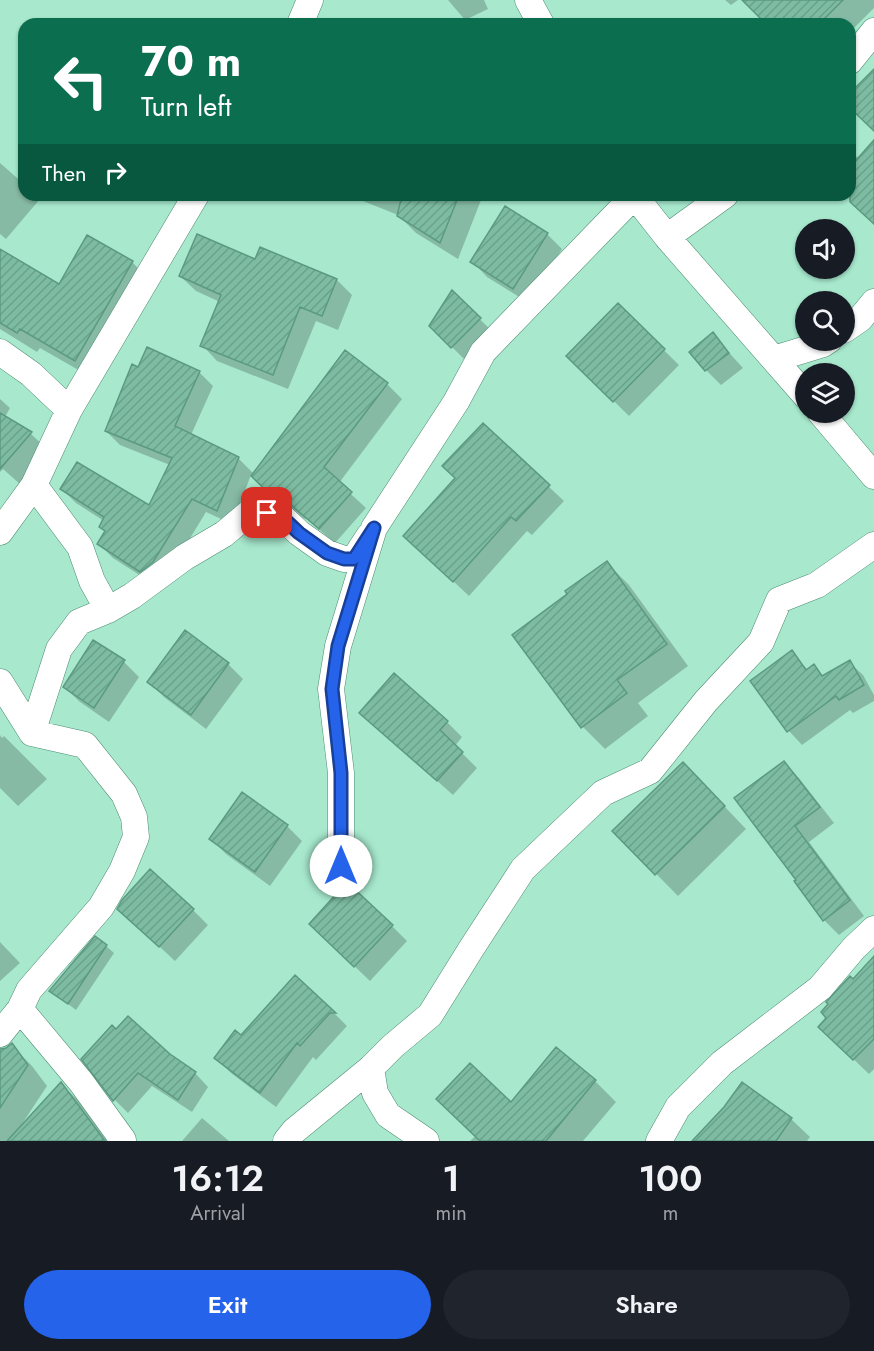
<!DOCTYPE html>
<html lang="en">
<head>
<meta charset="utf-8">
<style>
  :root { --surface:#171b24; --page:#20242c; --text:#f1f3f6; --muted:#9ea1a6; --accent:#2563eb }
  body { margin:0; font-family:Jost,sans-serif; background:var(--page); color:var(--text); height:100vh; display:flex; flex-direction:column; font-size:22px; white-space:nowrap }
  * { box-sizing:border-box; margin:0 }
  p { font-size:20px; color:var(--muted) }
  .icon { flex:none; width:33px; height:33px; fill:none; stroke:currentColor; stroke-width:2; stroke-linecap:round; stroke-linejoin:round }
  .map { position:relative; height:1141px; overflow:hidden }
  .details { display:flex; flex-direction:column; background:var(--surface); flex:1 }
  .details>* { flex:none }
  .hud { position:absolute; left:18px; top:18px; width:838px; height:183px; border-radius:18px; box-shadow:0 2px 4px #0004; background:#0b6e4f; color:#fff; overflow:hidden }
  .buttons { position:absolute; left:795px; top:219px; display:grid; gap:12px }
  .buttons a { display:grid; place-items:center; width:60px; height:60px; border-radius:50%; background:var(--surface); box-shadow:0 2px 4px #0004; font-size:30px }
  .pin { position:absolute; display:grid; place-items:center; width:51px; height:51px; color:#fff; margin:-26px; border-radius:12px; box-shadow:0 3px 9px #0006 }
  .me { position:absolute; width:66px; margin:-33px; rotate:0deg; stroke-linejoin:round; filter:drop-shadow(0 0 4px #0008) }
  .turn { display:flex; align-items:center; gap:21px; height:126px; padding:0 24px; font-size:27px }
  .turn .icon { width:78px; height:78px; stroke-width:2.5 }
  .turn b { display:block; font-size:42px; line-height:51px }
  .then { display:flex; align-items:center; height:57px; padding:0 24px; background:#0003; gap:12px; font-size:22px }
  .eta { display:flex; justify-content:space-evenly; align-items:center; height:102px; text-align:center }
  .eta b { font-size:36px; font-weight:600; line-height:42px }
  .primary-button { display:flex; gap:12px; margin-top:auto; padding:12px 24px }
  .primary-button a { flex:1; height:69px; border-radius:36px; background:var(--accent); color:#fff; font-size:24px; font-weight:600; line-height:69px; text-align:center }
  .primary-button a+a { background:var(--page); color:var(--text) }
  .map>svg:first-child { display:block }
  .shadow { fill:#0003 }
  .building { fill:url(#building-hatch); stroke:#5b9a81; stroke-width:1.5 }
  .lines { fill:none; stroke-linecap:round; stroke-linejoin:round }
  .street-casing { stroke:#4d8c73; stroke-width:27 }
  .street { stroke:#fff; stroke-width:26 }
  .route-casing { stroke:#184099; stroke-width:15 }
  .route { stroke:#2563eb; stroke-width:10 }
</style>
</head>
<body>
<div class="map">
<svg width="874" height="1141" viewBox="0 0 874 1141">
  <defs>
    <pattern id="building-hatch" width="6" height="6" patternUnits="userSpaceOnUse" patternTransform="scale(1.5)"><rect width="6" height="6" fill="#7dbca2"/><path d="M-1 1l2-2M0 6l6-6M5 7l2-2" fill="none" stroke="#6aa18a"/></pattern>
  </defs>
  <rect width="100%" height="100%" fill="#a8e9ce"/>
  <!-- shadow -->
  <path class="shadow" d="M448,0H484L488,9L465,20Z
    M725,0H738L731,5Z
    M744,0H874V8L850,32V24H768Z
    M683,18L690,24H678Z
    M874,143V223L850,190V152L860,159Z
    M0,163L24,184V195H36L40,199L6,239L0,234Z
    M357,195H483L458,259L416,233L398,215L363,201Z
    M546,195H555L552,199Z
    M547,234L562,249L529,303L487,277L472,261Z
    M256,261L337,280L352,295L338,330L316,321L288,389L217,361L202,345L220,302L196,291L180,276Z
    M132,262L152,282L96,380L40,348L37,352L0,329V267L59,286Z
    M452,292L495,334L467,362L431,326Z
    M618,305L679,365L629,416L568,356Z
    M712,334L743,368L721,385L706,370Z
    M139,369L199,372L213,386L191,435L238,458L254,474L387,384L402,399L339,483L366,508L335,543L308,520L293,514L251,475L232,524L206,512L167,576L155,585L113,558L99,544L106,532L104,521L76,503L62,489L150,507L170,465L120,445L106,431Z
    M0,399L10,408L5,417L31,434L50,452L21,485L3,469L0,472Z
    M483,425L564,501L532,535L527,531L469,596L405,536L457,478Z
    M607,563L629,585L688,666L638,703L648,716L605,749L583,727L514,636Z
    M791,652L808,670L813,666L824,677L849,662L863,675L874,695V701L853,713L850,710L802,745L789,731L752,681Z
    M124,662L139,677L109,722L80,702L64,687Z
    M228,664L243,679L206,729L164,697L149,682Z
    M361,713L447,722L462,737L455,746L477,768L453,795Z
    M0,735L2,738L4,736L47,779L18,806L0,788Z
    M784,763L799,778L834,823L809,842L864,916L839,935L824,920L798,880Z
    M705,786L746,829L678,896L614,831Z
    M287,826L302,841L270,886L226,854L211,839Z
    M119,909L193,910L208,925L175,961Z
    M392,926L407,941L370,981L326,939Z
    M0,942L20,963L0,981Z
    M106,946L114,953L76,1010L51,991Z
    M853,981H874V1069L869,1074L820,1027Z
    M332,1011L347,1026L316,1060L313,1057L276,1107L231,1073L216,1058L241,1037Z
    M116,1031L169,1056L195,1073L208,1087L192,1112L152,1086L128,1113L115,1100L83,1059Z
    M12,1046L32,1066L47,1086L22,1124L24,1125L61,1084L81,1103L109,1141H0V1055Z
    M595,1081L616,1102L583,1141H470L511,1104Z
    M743,1084L791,1119L810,1137L807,1141H694L725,1108Z
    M202,1118L229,1141H182Z"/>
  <!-- building -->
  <path class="building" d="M742,0H843L819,24H766Z
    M874,69V131L850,108V93Z
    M874,140V224L850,202V167Z
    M402,195H459L440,243L397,216Z
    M505,206L548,233L513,289L470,262Z
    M197,234L255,259L260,247L337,279L322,316L300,307L273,375L200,346L221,295L179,276Z
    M87,235L133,261L75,361L20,329L17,333L0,323V249L59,284Z
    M452,290L481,318L451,348L429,326Z
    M618,303L665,349L613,402L566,356Z
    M713,332L729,353L705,371L689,352Z
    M147,347L200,371L175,426L239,457L217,511L192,499L153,562L140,572L97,544L105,531L99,527L104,517L60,489L77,462L149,505L172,458L105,431L132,364L138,367Z
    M345,350L388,383L324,467L352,492L319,529L291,505L276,500L251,476Z
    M0,413L32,432L0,469Z
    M483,423L550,485L516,521L511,517L453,582L403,536L455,478L442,466Z
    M607,561L667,644L617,680L627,693L581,728L512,635L567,594L565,591Z
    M185,630L229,663L191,715L147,682Z
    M93,640L125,660L94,708L63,687Z
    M792,650L806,670L814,664L822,676L850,660L864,685L839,700L836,696L787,732L750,681Z
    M394,673L448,721L440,730L463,752L437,781L359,713Z
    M784,761L820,807L795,826L850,900L823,921L794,881L796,880L734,798Z
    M683,762L725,806L655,875L612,831Z
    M242,792L288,825L255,872L209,839Z
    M150,869L194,909L159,947L117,909L122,900Z
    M347,882L393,925L354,967L309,924Z
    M95,936L107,945L68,1004L49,991Z
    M874,956V1039L853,1060L818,1027L826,1018L821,1012L828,1004L826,1002L850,976L853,979Z
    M295,975L336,1013H330L300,1046L297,1043L260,1093L214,1058L235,1030L241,1035Z
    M128,1016L170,1054L196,1072L178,1100L138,1073L113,1101L81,1059L112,1025L116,1029Z
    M12,1043L28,1065L0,1108V1049L6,1048Z
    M556,1047L596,1080L546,1141H480L436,1099L470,1063L511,1102Z
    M61,1082L105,1141H7Z
    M742,1082L792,1118L776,1141H692L724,1107Z"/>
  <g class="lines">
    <!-- street casing -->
    <g class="street-casing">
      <path id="street" d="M528,0L541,24
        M300,24L310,0
        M850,61L874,31
        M634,195L667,237L806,396
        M667,237L725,195
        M844,330L860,319L874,302
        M0,352L31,374L69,410
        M774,359L823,344L829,340
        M820,412L874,476
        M34,485L80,547L92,581L108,610
        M0,532L34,485L69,410L196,195
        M0,682L32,733L85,745L124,794L134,817L136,837L122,871L101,907L29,990L20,1009L0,1034
        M32,733L59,649L79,622L108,610L132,596L185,557L224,534L249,513H267L281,516L299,533L327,553L344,559H354L369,536
        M341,866V773L331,689L338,646L374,528L456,402L483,352L634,196
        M20,1009L81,1082L123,1140
        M371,1068L375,1093L388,1115L426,1141
        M286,1141L294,1131L371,1068L393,1046L430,1015L471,949L523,869L603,793L650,771L706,701L761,642L779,600L817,585L874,545
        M659,1141L678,1107L722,1063L820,988L854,948L874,929"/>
    </g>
    <!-- street -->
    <use href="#street" class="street"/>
  </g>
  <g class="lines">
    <!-- route casing -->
    <g class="route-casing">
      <path id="route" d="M267,513L281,516L299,533L327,553L344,559H354L374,528L338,646L332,689L341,773V866"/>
    </g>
    <!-- route -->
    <use href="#route" class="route"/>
  </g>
</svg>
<div class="buttons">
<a><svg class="icon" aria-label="sound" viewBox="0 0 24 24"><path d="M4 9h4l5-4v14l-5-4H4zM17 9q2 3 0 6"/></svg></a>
<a><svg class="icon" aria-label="search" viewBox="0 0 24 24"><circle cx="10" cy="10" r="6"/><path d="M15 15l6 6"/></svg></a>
<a><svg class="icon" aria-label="layers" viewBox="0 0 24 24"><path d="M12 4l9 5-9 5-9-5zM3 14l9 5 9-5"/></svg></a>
</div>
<div class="pin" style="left:267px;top:513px;background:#d93025"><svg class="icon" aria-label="arrive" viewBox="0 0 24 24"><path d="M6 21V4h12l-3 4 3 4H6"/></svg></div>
<svg class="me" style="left:341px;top:866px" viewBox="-20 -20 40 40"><circle r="19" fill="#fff"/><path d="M0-13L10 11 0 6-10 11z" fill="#2563eb"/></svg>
<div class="hud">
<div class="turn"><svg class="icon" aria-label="left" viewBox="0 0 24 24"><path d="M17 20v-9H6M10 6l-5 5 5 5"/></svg><div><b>70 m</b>Turn left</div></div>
<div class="then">Then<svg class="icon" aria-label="right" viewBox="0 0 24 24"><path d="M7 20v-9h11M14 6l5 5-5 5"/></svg></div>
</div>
</div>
<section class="details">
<div class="eta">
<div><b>16:12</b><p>Arrival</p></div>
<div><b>1</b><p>min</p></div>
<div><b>100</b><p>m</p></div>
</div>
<div class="primary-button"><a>Exit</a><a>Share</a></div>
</section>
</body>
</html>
